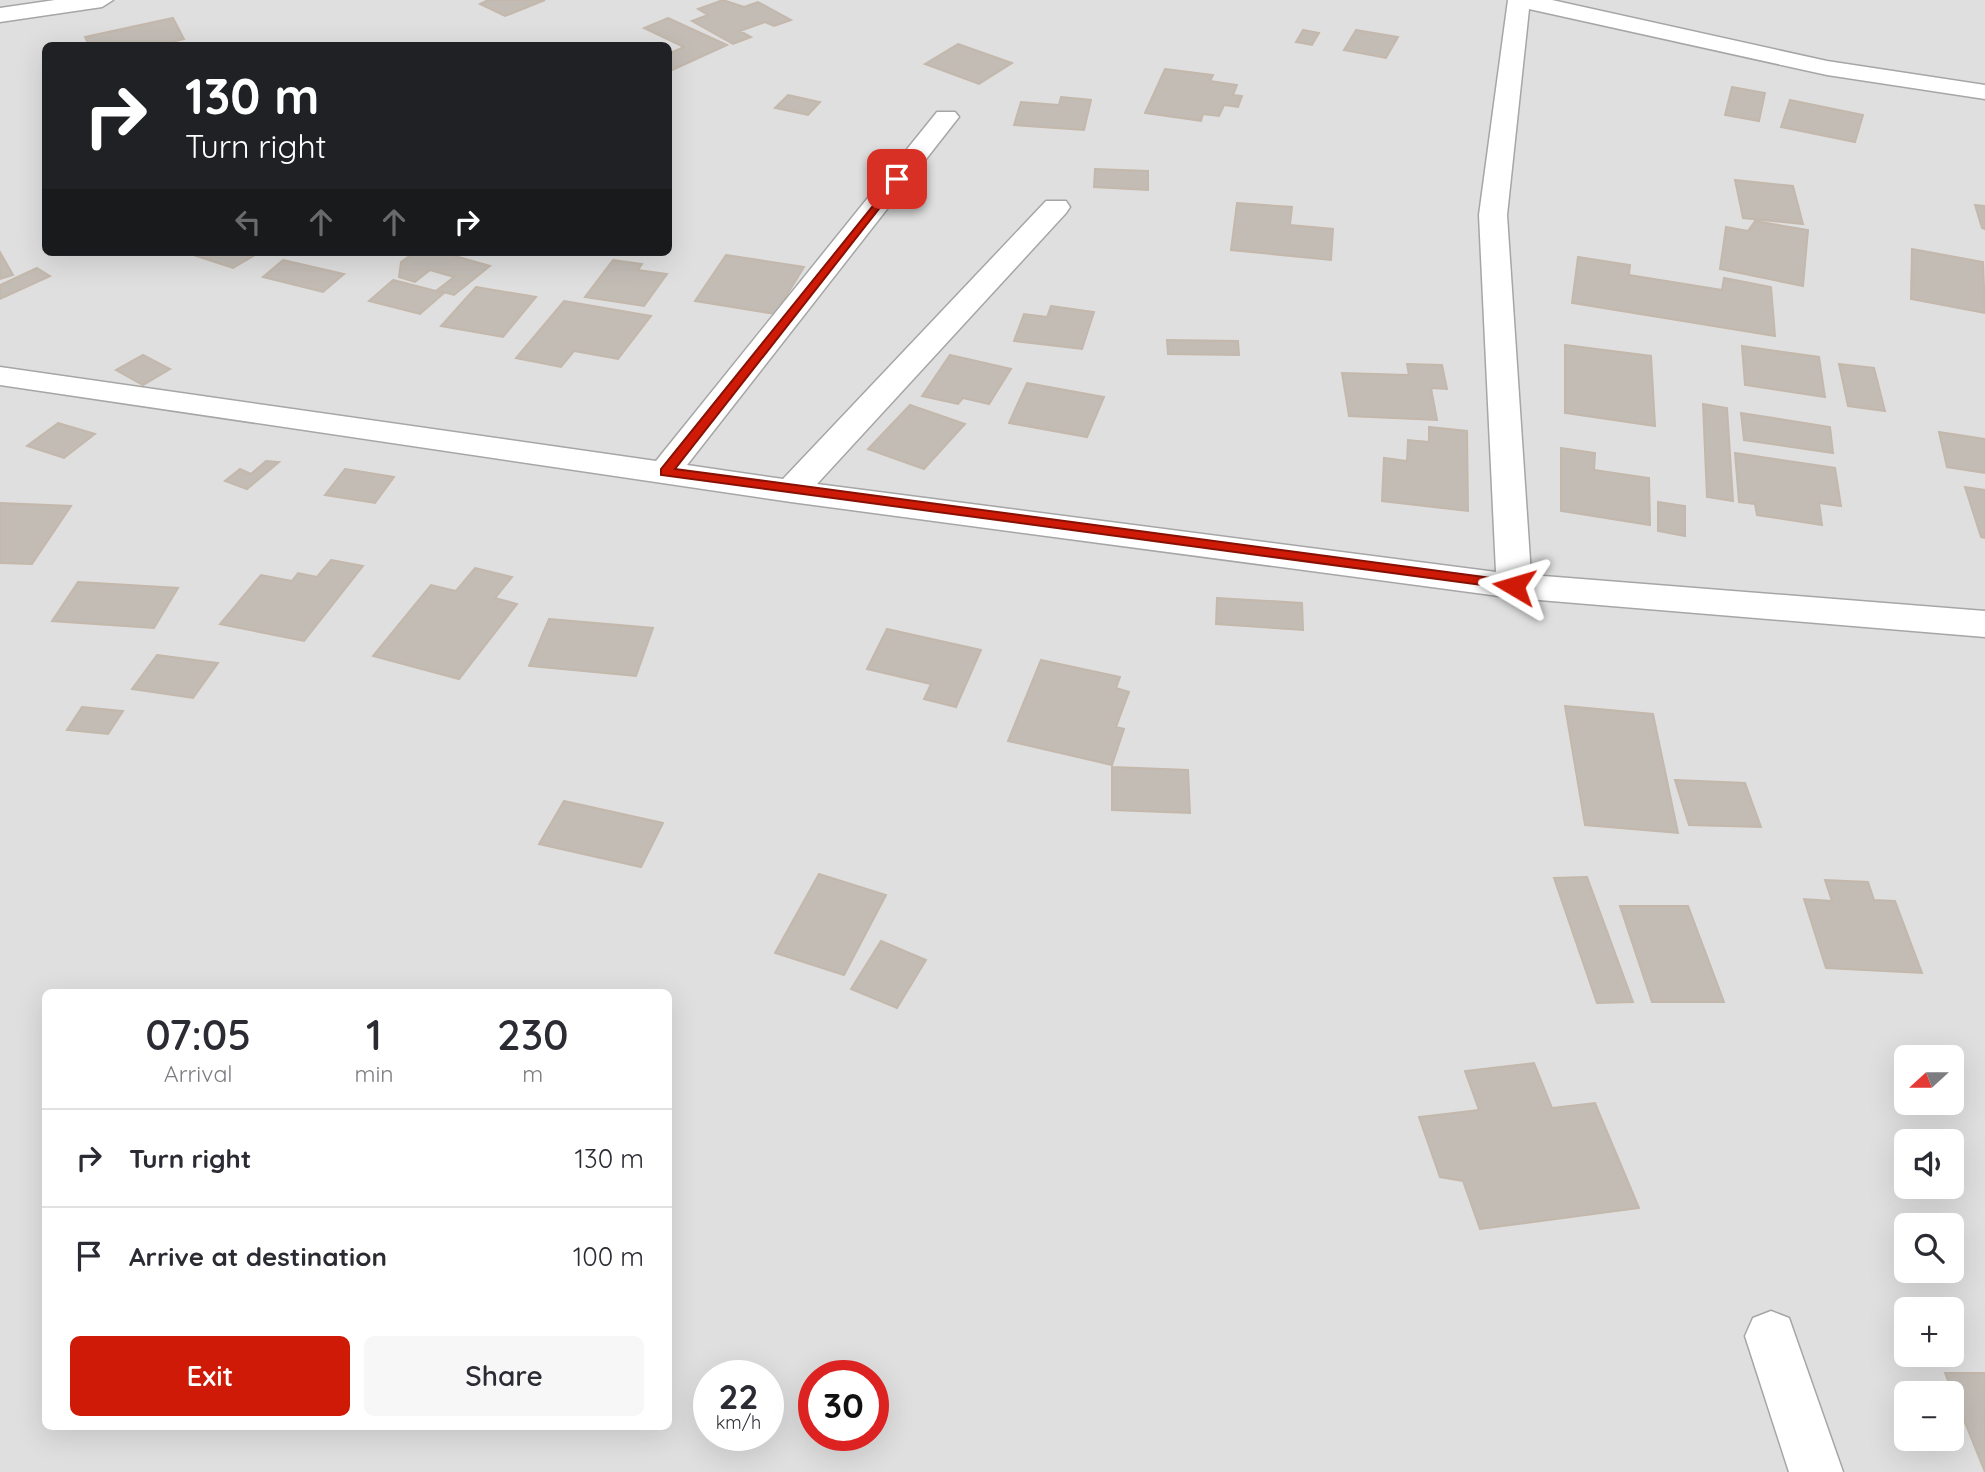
<!DOCTYPE html>
<html lang="en">
<head>
<meta charset="utf-8">
<style>
  :root { --surface:#fff; --page:#f7f7f7; --text:#2b2b33; --muted:#7c7c81; --line:#e1e1e2; --accent:#ce1a06 }
  body { margin:0; font-family:Quicksand,sans-serif; background:var(--page); color:var(--text); height:100vh; display:flex; flex-direction:column; font-size:26px; white-space:nowrap }
  * { box-sizing:border-box; margin:0 }
  p { font-size:23px; color:var(--muted) }
  .icon { flex:none; width:38px; height:38px; fill:none; stroke:currentColor; stroke-width:2; stroke-linecap:round; stroke-linejoin:round }
  .map { position:relative; flex:1; overflow:hidden }
  .panel { position:absolute; left:42px; top:989px; width:630px; height:441px; display:flex; flex-direction:column; background:var(--surface); border-radius:10px; box-shadow:0 7px 28px #0002 }
  .panel>* { flex:none }
  .hud { position:absolute; left:42px; top:42px; width:630px; height:214px; border-radius:10px; box-shadow:0 7px 28px #0002; background:#202124; color:#fff; overflow:hidden }
  .needle { width:46px; rotate:249deg }
  .controls { position:absolute; left:1894px; top:1045px; display:grid; gap:14px }
  .controls a { display:grid; place-items:center; width:70px; height:70px; border-radius:10px; background:var(--surface); box-shadow:0 7px 28px #0002; font-size:35px }
  .speed { position:absolute; left:693px; top:1360px; display:flex; gap:14px; font-size:35px; font-weight:700; text-align:center }
  .speed>* { display:grid; place-content:center; width:91px; height:91px; border-radius:50%; background:var(--surface); box-shadow:0 7px 28px #0002; line-height:1 }
  .speed small { font-size:18px; font-weight:400 }
  .speed .limit { border:10px solid #d22; background:#fff; color:#111 }
  .pin { position:absolute; display:grid; place-items:center; width:60px; height:60px; color:#fff; margin:-30px; border-radius:14px; box-shadow:0 4px 10px #0006 }
  .me { position:absolute; width:77px; margin:-38px; rotate:277deg; stroke-linejoin:round; filter:drop-shadow(0 0 5px #0008) }
  .turn { display:flex; align-items:center; gap:24px; height:147px; padding:0 28px; font-size:32px }
  .turn .icon { width:91px; height:91px; stroke-width:2.5 }
  .turn b { display:block; font-size:49px; line-height:60px }
  .lanes { display:flex; align-items:center; height:66px; padding:0 28px; background:#0003; justify-content:center; gap:35px; direction:ltr }
  .lanes .off { opacity:.35 }
  .eta { display:flex; justify-content:space-evenly; align-items:center; height:119px; text-align:center }
  .eta b { font-size:42px; font-weight:600; line-height:49px }
  .button { display:flex; gap:14px; margin-top:auto; padding:14px 28px }
  .button a { flex:1; height:80px; border-radius:10px; background:var(--accent); color:#fff; font-size:28px; font-weight:600; line-height:80px; text-align:center }
  .button a+a { background:var(--page); color:var(--text) }
  ul { padding:0; list-style:none }
  li { display:flex; align-items:center; gap:21px; height:98px; padding:0 28px; border-top:2px solid var(--line) }
  li div { flex:1 }
  li b { display:block; font-size:26px }
  li em { font-style:normal }
  .map>svg:first-child { display:block }
  .residential { fill:#e0dfdf; fill-rule:evenodd }
  .building { fill:#c2bcb5; stroke:#c3b8ab; stroke-width:2 }
  .lines { fill:none; stroke-linecap:round; stroke-linejoin:round }
  .minor-casing { stroke:#a6a6a6; stroke-width:3 }
  .minor { fill:#fff; fill-rule:evenodd }
  .route { fill:#ce1a06; stroke:#861104; stroke-width:2 }
</style>
</head>
<body>
<div class="map">
<svg width="1985" height="1472" viewBox="0 0 1985 1472">
  <rect width="100%" height="100%" fill="#f1efe9"/>
  <!-- residential -->
  <path class="residential" d="M0,0H1985V1472H0ZM46,46H668V252H46ZM46,992H668V1426H46ZM1906,1057H1951V1102H1906ZM1906,1141H1951V1186H1906ZM1906,1225H1951V1270H1906ZM1906,1309H1951V1354H1906ZM709,1376H768V1435H709ZM814,1376H873V1435H814ZM1906,1393H1951V1438H1906Z"/>
  <!-- building -->
  <path class="building" d="M488,0H545L505,16L480,4Z
    M723,0L744,7L758,2L791,20L774,26L765,22L740,31L751,37L733,44L692,21L708,15L698,9Z
    M173,18L184,39L154,46H89L85,37Z
    M668,18L727,45L668,72V54L684,47L644,28Z
    M1303,30L1319,33L1312,45L1296,42Z
    M1356,30L1398,37L1386,58L1344,50Z
    M958,44L1012,63L979,84L925,64Z
    M1165,69L1213,75L1210,81L1237,85L1233,95L1242,96L1238,107L1224,105L1219,116L1203,114L1201,121L1145,113Z
    M1732,87L1765,93L1759,121L1725,115Z
    M788,95L820,102L808,115L775,108Z
    M1061,97L1091,100L1084,130L1014,125L1021,102L1059,105Z
    M1790,100L1863,115L1855,142L1781,127Z
    M1095,169L1148,171V190L1094,187Z
    M1735,180L1793,186L1803,224L1743,218Z
    M1237,203L1292,207L1290,225L1333,229L1331,260L1231,250Z
    M1975,205L1985,206V229L1982,228Z
    M1755,221L1808,230L1803,286L1720,269L1726,227L1748,231Z
    M1912,249L1983,262L1985,313L1911,299Z
    M0,252L13,275L0,279Z
    M195,252H260L233,268L190,254Z
    M415,252H441L490,266L454,295L437,290L454,277L430,270L415,282L399,277L401,262Z
    M726,255L804,267L775,314L695,301Z
    M1578,257L1630,265L1629,275L1722,290L1724,278L1771,287L1775,336L1572,303Z
    M283,260L344,274L323,292L263,277Z
    M613,260L642,264L638,270L667,274L644,306L585,297Z
    M37,268L50,276L0,299V285Z
    M393,280L444,293L420,314L369,301Z
    M476,287L536,297L503,337L441,326Z
    M564,301L651,316L618,359L574,351L561,367L516,358Z
    M1051,306L1094,312L1082,349L1014,341L1024,314L1047,317Z
    M1167,340L1238,341L1239,355L1168,354Z
    M1565,345L1651,356L1655,426L1565,413Z
    M1742,346L1819,357L1825,397L1745,385Z
    M143,355L170,369L143,385L116,370Z
    M950,355L1011,369L989,404L963,398L958,404L922,396Z
    M1407,364L1442,365L1447,389L1431,388L1437,420L1349,416L1342,373L1409,375Z
    M1839,364L1874,368L1885,411L1848,406Z
    M1027,383L1104,397L1087,437L1009,423Z
    M1703,404L1727,408L1733,501L1707,497Z
    M910,405L965,424L924,469L868,449Z
    M1741,413L1830,427L1833,453L1744,440Z
    M58,423L95,434L64,458L27,446Z
    M1429,427L1467,431L1468,511L1382,501L1384,458L1407,461L1408,440L1429,442Z
    M1939,432L1985,439V473L1947,467Z
    M1561,448L1595,453L1594,470L1649,478L1650,525L1561,511Z
    M1735,453L1835,468L1841,506L1819,503L1822,525L1757,515L1755,504L1739,502Z
    M266,461L279,462L247,489L225,481L240,469L251,474Z
    M345,469L394,477L375,503L325,495Z
    M1965,487L1985,490V538L1981,537Z
    M1658,502L1685,506V536L1658,531Z
    M0,503L71,506L32,564L0,563Z
    M331,560L363,566L304,641L220,624L261,575L292,581L298,573L317,577Z
    M475,568L512,577L495,598L517,604L459,679L373,656L431,585L456,591Z
    M78,582L178,588L154,628L52,621Z
    M1217,598L1302,603L1303,630L1216,624Z
    M549,619L653,628L636,676L529,666Z
    M887,629L981,650L956,707L924,699L931,684L867,669Z
    M157,655L218,663L193,698L132,689Z
    M1041,660L1120,677L1116,688L1129,692L1116,727L1124,729L1112,765L1008,741Z
    M1565,706L1653,714L1678,833L1585,825Z
    M82,707L123,711L108,734L67,730Z
    M1112,767L1188,770L1190,813L1112,810Z
    M1675,780L1745,783L1761,827L1689,825Z
    M564,801L663,823L641,867L539,844Z
    M819,874L886,895L844,975L775,953Z
    M1587,877L1633,1002L1597,1003L1554,878Z
    M1825,880L1868,882L1874,900L1895,901L1922,973L1826,968L1804,899L1832,901Z
    M1620,906H1688L1724,1002H1652Z
    M881,941L926,960L897,1008L851,989Z
    M1534,1063L1552,1108L1595,1103L1639,1208L1480,1229L1463,1181L1440,1177L1419,1117L1479,1110L1465,1071Z
    M1945,1373H1985V1472Z"/>
  <g class="lines">
    <!-- minor casing -->
    <g class="minor-casing">
      <path id="minor" d="M55,0H113L102,7L0,22V8Z
        M1508,0H1552L1827,61L1985,85V99L1827,75L1529,9L1507,215L1531,575L1985,611V637L1514,598L791,502L0,385V367L656,461L937,112H955L959,117L955,122L687,465L783,479L1046,201H1066L1070,207L1066,213L817,484L1496,572L1479,215Z
        M1771,1311L1789,1318L1843,1472H1789L1745,1336L1753,1318Z"/>
    </g>
    <!-- minor -->
    <use href="#minor" class="minor"/>
  </g>
  <!-- route -->
  <path class="route" d="M897,176L900,177V182L675,469L1514,581L1521,586L1519,590L661,475V469Z"/>
</svg>
<div class="controls">
<a><svg class="needle" viewBox="-14 -14 28 28"><path d="M0-13l5 13h-10z" fill="#e53935"/><path d="M0 13l5-13h-10z" fill="#7c7c81"/></svg></a>
<a><svg class="icon" aria-label="sound" viewBox="0 0 24 24"><path d="M4 9h4l5-4v14l-5-4H4zM17 9q2 3 0 6"/></svg></a>
<a><svg class="icon" aria-label="search" viewBox="0 0 24 24"><circle cx="10" cy="10" r="6"/><path d="M15 15l6 6"/></svg></a>
<a>+</a>
<a>−</a>
</div>
<div class="speed"><div>22<small>km/h</small></div><div class="limit">30</div></div>
<div class="pin" style="left:897px;top:179px;background:#d93025"><svg class="icon" aria-label="arrive" viewBox="0 0 24 24"><path d="M6 21V4h12l-3 4 3 4H6"/></svg></div>
<svg class="me" style="left:1514px;top:586px" viewBox="-20 -20 40 40"><path d="M0-17L14 15 0 8-14 15z" fill="#ce1a06" stroke="#fff" stroke-width="4"/></svg>
<div class="hud">
<div class="turn"><svg class="icon" aria-label="right" viewBox="0 0 24 24"><path d="M7 20v-9h11M14 6l5 5-5 5"/></svg><div><b>130 m</b>Turn right</div></div>
<div class="lanes"><svg class="icon off" aria-label="left" viewBox="0 0 24 24"><path d="M17 20v-9H6M10 6l-5 5 5 5"/></svg><svg class="icon off" aria-label="ahead" viewBox="0 0 24 24"><path d="M12 20V5M6 11l6-6 6 6"/></svg><svg class="icon off" aria-label="ahead" viewBox="0 0 24 24"><path d="M12 20V5M6 11l6-6 6 6"/></svg><svg class="icon" aria-label="right" viewBox="0 0 24 24"><path d="M7 20v-9h11M14 6l5 5-5 5"/></svg></div>
</div>
<section class="panel">
<div class="eta">
<div><b>07:05</b><p>Arrival</p></div>
<div><b>1</b><p>min</p></div>
<div><b>230</b><p>m</p></div>
</div>
<ul>
<li><svg class="icon" aria-label="right" viewBox="0 0 24 24"><path d="M7 20v-9h11M14 6l5 5-5 5"/></svg><div><b>Turn right</b></div><em>130 m</em></li>
<li><svg class="icon" aria-label="arrive" viewBox="0 0 24 24"><path d="M6 21V4h12l-3 4 3 4H6"/></svg><div><b>Arrive at destination</b></div><em>100 m</em></li>
</ul>
<div class="button"><a>Exit</a><a>Share</a></div>
</section>
</div>
</body>
</html>
